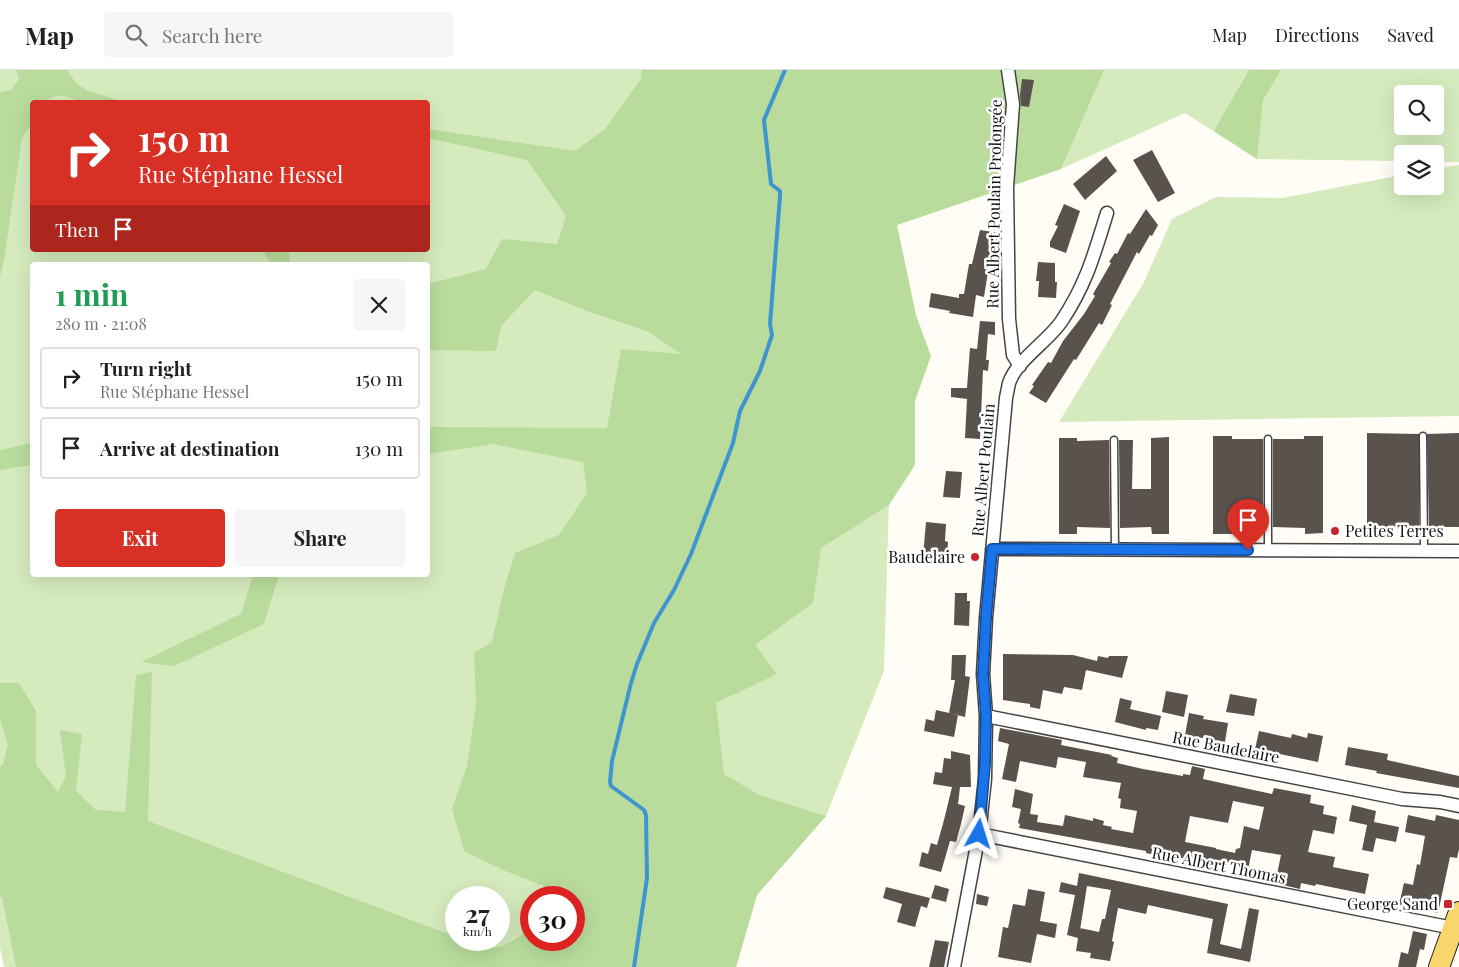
<!DOCTYPE html>
<html lang="en">
<head>
<meta charset="utf-8">
<style>
  :root { --surface:#fff; --page:#f6f6f6; --text:#202124; --muted:#757577; --line:#e0e0e0; --accent:#d93025 }
  body { margin:0; font-family:"Playfair Display",serif; background:var(--page); color:var(--text); height:100vh; display:flex; flex-direction:column; font-size:19px; white-space:nowrap }
  * { box-sizing:border-box; margin:0 }
  p { font-size:16px; color:var(--muted) }
  .icon { flex:none; width:28px; height:28px; fill:none; stroke:currentColor; stroke-width:2; stroke-linecap:round; stroke-linejoin:round }
  .map { position:relative; flex:1; overflow:hidden }
  .details { position:absolute; left:30px; top:192px; width:400px; height:315px; display:flex; flex-direction:column; background:var(--surface); border-radius:5px; box-shadow:0 5px 20px #0002 }
  .details>* { flex:none }
  .guide { position:absolute; left:30px; top:30px; width:400px; height:152px; border-radius:5px; box-shadow:0 5px 20px #0002; background:#d93025; color:#fff; overflow:hidden }
  .controls { position:absolute; left:1394px; top:15px; display:grid; gap:10px }
  .controls a { display:grid; place-items:center; width:50px; height:50px; border-radius:5px; background:var(--surface); box-shadow:0 5px 20px #0002; font-size:25px }
  .speed { position:absolute; left:445px; top:816px; display:flex; gap:10px; font-size:25px; font-weight:700; text-align:center }
  .speed>* { display:grid; place-content:center; width:65px; height:65px; border-radius:50%; background:var(--surface); box-shadow:0 5px 20px #0002; line-height:1 }
  .speed small { font-size:12px; font-weight:400 }
  .speed .limit { border:8px solid #d22; background:#fff; color:#111 }
  .pin { position:absolute; display:grid; place-items:center; width:42px; height:42px; color:#fff; margin:-51px -21px; border-radius:50% 50% 50% 0; rotate:-45deg; box-shadow:0 0 5px #0007 }
  .pin .icon { rotate:45deg }
  .me { position:absolute; width:55px; margin:-28px; rotate:6deg; stroke-linejoin:round; filter:drop-shadow(0 0 4px #0008) }
  .turn { display:flex; align-items:center; gap:18px; height:105px; padding:0 25px; font-size:22px }
  .turn .icon { width:65px; height:65px; stroke-width:2.5 }
  .turn b { display:block; font-size:35px; line-height:42px }
  .then { display:flex; align-items:center; height:48px; padding:0 25px; background:#0003; gap:10px; font-size:19px }
  .round { display:grid; place-items:center; flex:none; width:52px; height:52px; border-radius:5px; background:var(--page) }
  .overview { display:flex; align-items:center; justify-content:space-between; height:85px; padding:0 25px }
  h1 { font-size:30px; font-weight:700; line-height:38px; color:#1e9e55 }
  .action { display:flex; gap:10px; margin-top:auto; padding:10px 25px }
  .action a { flex:1; height:58px; border-radius:5px; background:var(--accent); color:#fff; font-size:20px; font-weight:700; line-height:58px; text-align:center }
  .action a+a { background:var(--page); color:var(--text) }
  ul { padding:0; list-style:none }
  li { display:flex; align-items:center; gap:15px; height:62px; margin:0 10px 8px; padding:0 15px; border:2px solid var(--line); border-radius:5px }
  li div { flex:1 }
  li b { display:block; font-size:19px }
  li em { font-style:normal }
  header { display:flex; align-items:center; gap:30px; box-sizing:border-box; height:70px; padding:0 25px; background:var(--surface); border-bottom:1px solid var(--line) }
  header strong { font-size:24px }
  nav { display:flex; gap:28px; margin-inline-start:auto; font-size:18px }
  .search { width:350px; height:45px; background:var(--page); display:flex; align-items:center; gap:12px; box-sizing:border-box; padding:0 18px; border-radius:5px; color:var(--muted); font-size:19px }
  .map>svg:first-child { display:block }
  .green { fill:#d5ebbd; fill-rule:evenodd }
  .forest { fill:#b9dc9c }
  .lines { fill:none; stroke-linecap:round; stroke-linejoin:round }
  .stream { stroke:#3f96cf; stroke-width:4 }
  .building { fill:#5a524d; fill-rule:evenodd }
  .service-casing { stroke:#444; stroke-width:9 }
  .minor-casing { stroke:#444; stroke-width:15 }
  .primary-casing { stroke:#222; stroke-width:22 }
  .service { stroke:#fff; stroke-width:6 }
  .minor { stroke:#fff; stroke-width:12 }
  .primary { stroke:#f9d66b; stroke-width:20 }
  .route-casing { stroke:#114b97; stroke-width:12 }
  .route { stroke:#1a73e8; stroke-width:9 }
  .poi-dot { fill:#c4262e; stroke:#fff; stroke-width:2 }
  .labels { text-anchor:middle; stroke-width:5; stroke-linejoin:round; paint-order:stroke }
  .street-label { font-size:16px; fill:#111; stroke:#fff }
  .poi-label { font-size:16px; fill:#111; stroke:#fff; text-anchor:end }
</style>
</head>
<body>
<header>
<strong>Map</strong>
<div class="search"><svg class="icon" aria-label="search" viewBox="0 0 24 24"><circle cx="10" cy="10" r="6"/><path d="M15 15l6 6"/></svg>Search here</div>
<nav><a>Map</a><a>Directions</a><a>Saved</a></nav>
</header>
<div class="map">
<svg width="1459" height="897" viewBox="0 0 1459 897">
  <rect width="100%" height="100%" fill="#fffdf5"/>
  <!-- green -->
  <path class="green" d="M0,0H1459V92H1435V84H1402V91L1257,89L1185,43L1061,99L897,155L884,601L826,746L757,825L736,897H4L0,878ZM1402,24H1435V56H1402ZM32,32H428V180H32ZM32,195H428V505H32ZM456,828H499V870H456ZM531,828H574V870H531Z
    M1459,95V346L1059,352L1144,212L1172,149L1216,127L1282,128L1402,105V116H1435V99Z"/>
  <!-- forest -->
  <path class="forest" d="M16,0H67L76,13L88,21L124,32C112,33 100,33 89,32C72,32 61,18 45,32H32V53L22,68L4,190L0,207V22L11,20L19,9Z
    M642,0H1104L1061,99L897,155L916,245L931,286L915,331V395L889,435L821,478L813,533L755,575L777,604L716,633L724,704L759,725L826,746L757,825L736,897H16L2,827H0V697L3,694L8,674L0,650V613H19L36,641V695L58,722L66,706L60,660L82,664L76,721L96,740L125,742L136,605L152,602L148,751L456,867V870C469,870 480,876 492,878C504,879 523,864 531,857V870H574V828L545,827L546,817L503,800L464,781L452,739L467,696L476,635L474,583L492,572L504,519L515,483L559,465L587,423L583,392L493,374L428,384V357L607,358L621,279L681,284L647,261L584,240L535,220L501,256L496,281L428,280V212L432,213L486,199L502,169L557,174L566,146L527,90L428,68V59L575,81L605,59L641,9Z
    M1249,0H1281L1263,30L1257,89L1214,61Z
    M263,180H289L290,195H271Z
    M32,373V395L0,400V380Z
    M253,505H279L264,554L174,596L141,592L241,544Z"/>
  <g class="lines">
    <!-- stream -->
    <path class="stream" d="M634,897L647,808L646,745L644,740L611,716L610,712L612,691L631,613L637,594L654,553L674,520L691,484L733,373L740,341L760,301L772,265L770,254L780,126V121L771,114L764,50L785,0"/>
  </g>
  <!-- building -->
  <path class="building" d="M1022,9L1034,10L1029,37L1021,36L1020,25Z
    M1152,80L1175,123L1158,132L1133,90Z
    M1106,86L1117,101L1085,130L1073,114Z
    M1064,134L1080,141L1066,183L1050,177V172L1058,156L1055,155Z
    M1146,139L1158,155L1152,166L1150,165L1139,184L1137,182L1110,234L1112,235L1102,255L1099,253L1076,290L1074,289L1046,333L1029,323L1034,316L1032,315L1048,292L1051,293L1063,271L1084,244L1095,226L1093,224L1111,193L1109,192L1115,183L1117,184L1128,163L1130,164Z
    M980,160L1000,163V175L997,190L990,189L984,227L976,225L973,247L949,243L950,241L929,237L931,223L959,228V224H964L969,194H972Z
    M1038,192L1055,193V212H1057L1056,228L1038,227L1039,211H1036Z
    M980,251L995,252V265L988,264L986,290H989L988,301L983,300L980,369L965,368L967,329L951,327V318H967L970,278L977,279Z
    M1367,363L1419,364V457H1390V459H1385V463H1367Z
    M1459,363V457H1429L1427,364Z
    M1213,366H1232V369H1263V458H1232V464H1213Z
    M1304,366H1323V463L1305,464V458L1273,457V369H1304Z
    M1169,367V464H1152L1151,457L1120,458L1119,370H1133L1132,419H1151V368Z
    M1059,368H1077V371L1109,370L1110,458L1077,457V464H1059Z
    M946,401L962,402L960,428L943,427Z
    M926,452L946,454L945,471L948,472L947,488L923,486Z
    M955,523H967V531H970L969,556L954,555Z
    M1003,584L1073,585L1097,591L1098,586L1108,588L1109,586H1128L1122,608L1086,600L1082,620L1064,617L1062,624L1043,620L1040,639L1030,637V634L1003,630Z
    M952,585H966L965,606L970,607L965,647L949,643L955,610H951Z
    M1166,621L1188,625L1184,647L1162,642Z
    M1230,624L1257,629L1254,646L1226,642Z
    M1120,628L1132,631L1130,639L1161,646L1158,660L1146,658V660L1115,652Z
    M936,640L958,645L954,667L924,661L926,649L934,651Z
    M1189,643L1204,646L1203,649L1228,653L1225,672L1185,665Z
    M1000,658L1062,670L1061,675L1112,685L1111,686L1118,688L1117,693L1143,699L1183,706V704L1190,705L1192,696L1205,699L1203,709L1272,724L1274,718L1311,725L1310,733L1324,736L1323,744L1337,747L1334,764L1313,760L1308,782L1335,787L1333,797L1369,804L1365,824L1316,814L1315,816L1301,813L1300,819L1283,815L1284,806L1277,804L1281,785L1252,780L1248,800L1176,787V789L1146,783V781L1019,758L1020,754L1018,753L1021,739L1012,737L1015,719L1033,724L1030,744L1038,745L1037,752L1063,756L1065,745L1093,751V748L1104,751L1103,755L1112,757L1111,759L1133,763L1137,741L1120,738L1121,729L1118,728L1121,713L1083,707L1086,692L1058,687L1056,698L1020,691L1016,712L1002,709L1009,674L998,671ZM1233,731L1264,737L1259,760L1244,756L1240,778L1236,779L1235,783L1216,779V778L1185,772L1190,746L1228,753Z
    M1259,661L1291,668L1292,664L1307,668L1308,663L1323,666L1318,692L1255,679Z
    M1348,677L1388,684L1387,690L1459,706V718L1376,703L1377,701L1345,695Z
    M951,681L970,685L971,717H960L958,734L965,736L961,754L956,772L950,771L941,802L919,796L922,782L928,784L931,773L937,775L944,750L952,717L933,714L935,702L942,703L944,688L951,689Z
    M1352,735L1376,741L1374,752L1399,757L1396,772L1376,768L1373,782L1362,780L1367,755L1349,751Z
    M1408,745L1435,751L1436,745L1459,750V779L1457,788L1450,787L1438,843L1399,835L1404,813L1413,815L1417,794L1420,795L1425,766L1405,762Z
    M1079,803L1228,834L1220,874L1241,879L1249,838L1259,840L1250,892L1207,883L1213,849L1148,835L1146,844L1118,838L1112,871L1114,872L1110,891L1090,888L1091,883L1076,881L1078,868L1067,865L1075,825L1059,822L1061,812L1077,816ZM1087,816L1111,820L1105,849H1102L1099,862L1080,858V860Z
    M935,815L949,819L946,832L931,828Z
    M886,817L930,828L927,838L921,836L915,857L897,852L902,834L883,828Z
    M1028,819L1045,822L1040,851L1057,854L1055,868L1037,864L1031,893L998,887L1003,857L1008,858L1013,834L1025,836Z
    M977,824L989,827L987,836L976,834Z
    M1413,861L1427,864L1424,880L1420,879L1416,897H1398L1401,882L1408,884Z
    M935,870L949,872L944,897H929Z"/>
  <g class="lines">
    <!-- service casing -->
    <g class="service-casing">
      <path id="service" d="M1423,366L1424,481
        M1268,369V480
        M1114,370L1115,480"/>
    </g>
    <!-- minor casing -->
    <g class="minor-casing">
      <path id="minor" d="M1008,0L1013,34L1007,117L1009,249L1013,285L1020,296
        M992,479L1459,481
        M986,646L1402,729L1440,732L1459,736
        M979,764L1453,858
        M954,897L979,764L985,709L986,646L983,604L986,548L1006,328C1007,323 1008,318 1009,313C1017,290 1047,272 1061,252C1086,215 1094,185 1107,143"/>
    </g>
    <!-- primary casing -->
    <g class="primary-casing">
      <path id="primary" d="M1439,897L1459,842"/>
    </g>
    <!-- service -->
    <use href="#service" class="service"/>
    <!-- minor -->
    <use href="#minor" class="minor"/>
    <!-- primary -->
    <use href="#primary" class="primary"/>
  </g>
  <g class="lines">
    <!-- route casing -->
    <g class="route-casing">
      <path id="route" d="M979,764L985,693L986,646L983,604L986,548L992,479L1248,480"/>
    </g>
    <!-- route -->
    <use href="#route" class="route"/>
  </g>
  <!-- markers -->
  <g class="poi-dot">
    <circle cx="1335" cy="461" r="5"/>
    <circle cx="975" cy="487" r="5"/>
    <rect x="1443" y="829" width="10" height="10" rx="2.5"/>
  </g>
  <g class="labels">
    <!-- street labels -->
    <g class="street-label">
      <text transform="translate(994 134) rotate(-89)" y="6">Rue Albert Poulain Prolongée</text>
      <text transform="translate(983 400) rotate(-85)" y="6">Rue Albert Poulain</text>
      <text transform="translate(1226 677) rotate(11)" y="6">Rue Baudelaire</text>
      <text transform="translate(1219 795) rotate(11)" y="6">Rue Albert Thomas</text>
    </g>
    <!-- poi labels -->
    <g class="poi-label">
      <text x="1345" y="467" text-anchor="start">Petites Terres</text>
      <text x="965" y="493">Baudelaire</text>
      <text x="1438" y="840">George Sand</text>
    </g>
  </g>
</svg>
<div class="controls">
<a><svg class="icon" aria-label="search" viewBox="0 0 24 24"><circle cx="10" cy="10" r="6"/><path d="M15 15l6 6"/></svg></a>
<a><svg class="icon" aria-label="layers" viewBox="0 0 24 24"><path d="M12 4l9 5-9 5-9-5zM3 14l9 5 9-5"/></svg></a>
</div>
<div class="speed"><div>27<small>km/h</small></div><div class="limit">30</div></div>
<div class="pin" style="left:1248px;top:480px;background:#d93025"><svg class="icon" aria-label="arrive" viewBox="0 0 24 24"><path d="M6 21V4h12l-3 4 3 4H6"/></svg></div>
<svg class="me" style="left:979px;top:764px" viewBox="-20 -20 40 40"><path d="M0-17L14 15 0 8-14 15z" fill="#1a73e8" stroke="#fff" stroke-width="4"/></svg>
<div class="guide">
<div class="turn"><svg class="icon" aria-label="right" viewBox="0 0 24 24"><path d="M7 20v-9h11M14 6l5 5-5 5"/></svg><div><b>150 m</b>Rue Stéphane Hessel</div></div>
<div class="then">Then<svg class="icon" aria-label="arrive" viewBox="0 0 24 24"><path d="M6 21V4h12l-3 4 3 4H6"/></svg></div>
</div>
<section class="details">
<div class="overview"><div><h1>1 min</h1><p>280 m · 21:08</p></div><a class="round"><svg class="icon" aria-label="close" viewBox="0 0 24 24"><path d="M6 6l12 12M18 6L6 18"/></svg></a></div>
<ul>
<li><svg class="icon" aria-label="right" viewBox="0 0 24 24"><path d="M7 20v-9h11M14 6l5 5-5 5"/></svg><div><b>Turn right</b><p>Rue Stéphane Hessel</p></div><em>150 m</em></li>
<li><svg class="icon" aria-label="arrive" viewBox="0 0 24 24"><path d="M6 21V4h12l-3 4 3 4H6"/></svg><div><b>Arrive at destination</b></div><em>130 m</em></li>
</ul>
<div class="action"><a>Exit</a><a>Share</a></div>
</section>
</div>
</body>
</html>
